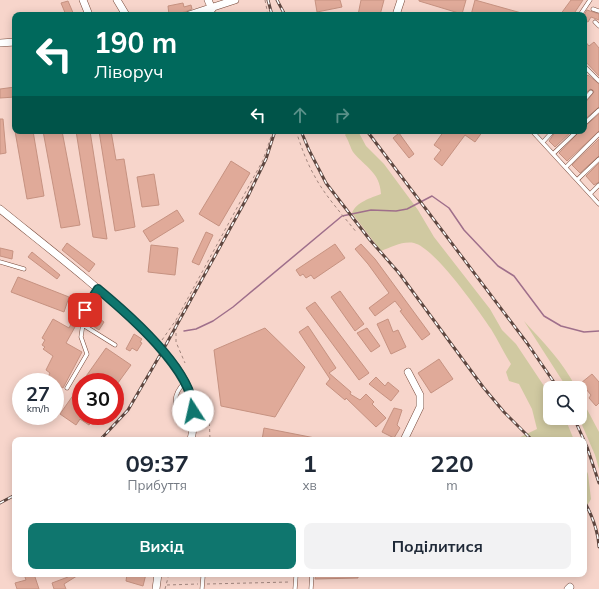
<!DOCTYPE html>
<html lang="uk">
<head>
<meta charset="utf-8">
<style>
  :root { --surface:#fff; --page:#f2f2f3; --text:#1f2937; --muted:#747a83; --accent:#0f766e }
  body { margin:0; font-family:Mulish,sans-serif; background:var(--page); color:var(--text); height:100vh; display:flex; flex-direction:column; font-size:15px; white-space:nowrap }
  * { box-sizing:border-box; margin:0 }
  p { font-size:13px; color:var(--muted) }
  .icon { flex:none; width:22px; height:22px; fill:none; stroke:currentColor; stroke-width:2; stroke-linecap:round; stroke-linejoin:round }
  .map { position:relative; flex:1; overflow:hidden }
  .sheet { position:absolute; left:12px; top:437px; width:575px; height:140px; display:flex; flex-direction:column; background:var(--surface); border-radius:8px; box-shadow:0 2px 10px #0003 }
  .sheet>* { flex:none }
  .hud { position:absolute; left:12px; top:12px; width:575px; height:122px; border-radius:8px; box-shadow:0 2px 10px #0003; background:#00695c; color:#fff; overflow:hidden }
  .fabs { position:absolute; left:543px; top:381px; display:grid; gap:8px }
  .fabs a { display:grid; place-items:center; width:44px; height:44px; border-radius:8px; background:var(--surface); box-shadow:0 2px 10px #0003; font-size:20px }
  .speed { position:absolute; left:12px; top:373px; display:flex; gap:8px; font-size:20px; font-weight:700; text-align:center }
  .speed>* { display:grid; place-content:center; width:52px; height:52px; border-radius:50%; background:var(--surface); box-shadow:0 2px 10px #0003; line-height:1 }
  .speed small { font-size:10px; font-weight:400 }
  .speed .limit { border:6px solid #d22; background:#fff; color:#111 }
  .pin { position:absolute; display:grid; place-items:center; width:34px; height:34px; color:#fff; margin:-17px; border-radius:8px; box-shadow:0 2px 6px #0006 }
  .me { position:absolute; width:44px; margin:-22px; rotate:350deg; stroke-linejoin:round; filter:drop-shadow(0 0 3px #0008) }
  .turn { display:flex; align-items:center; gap:14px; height:84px; padding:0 16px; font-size:18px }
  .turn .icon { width:52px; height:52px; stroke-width:2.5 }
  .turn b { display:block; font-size:28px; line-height:34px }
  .lanes { display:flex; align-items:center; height:38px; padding:0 16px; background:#0003; justify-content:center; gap:20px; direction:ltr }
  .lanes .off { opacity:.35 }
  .eta { display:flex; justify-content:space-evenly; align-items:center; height:68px; text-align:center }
  .eta b { font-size:24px; font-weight:700; line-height:28px }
  .action { display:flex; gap:8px; margin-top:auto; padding:8px 16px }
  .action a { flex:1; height:46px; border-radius:8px; background:var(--accent); color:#fff; font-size:16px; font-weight:700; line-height:46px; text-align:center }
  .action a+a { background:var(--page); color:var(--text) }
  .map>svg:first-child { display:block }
  .green { fill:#d0c9a1 }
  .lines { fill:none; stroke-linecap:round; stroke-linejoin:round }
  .stream { stroke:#9f6f8b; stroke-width:1.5 }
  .building { fill:#e0aa99; stroke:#c69281 }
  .service-casing { stroke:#764839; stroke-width:4.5 }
  .minor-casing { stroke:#764839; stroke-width:8 }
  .path { stroke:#a2867e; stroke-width:1; stroke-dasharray:3 3; stroke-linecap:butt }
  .service { stroke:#fff; stroke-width:3.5 }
  .minor { stroke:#fff; stroke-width:7 }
  .rail-casing { stroke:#5e4740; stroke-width:3 }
  .rail { stroke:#fff; stroke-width:1.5; stroke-dasharray:4.5; stroke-linecap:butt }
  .route-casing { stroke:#0a4d48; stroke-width:10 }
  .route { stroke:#0f766e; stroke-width:7 }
</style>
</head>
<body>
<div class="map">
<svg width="599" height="589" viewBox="0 0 599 589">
  <rect width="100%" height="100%" fill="#f7d5cb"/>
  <!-- green -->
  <path class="green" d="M348,131H358L366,146L384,164L418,210L434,237L490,309L502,330L516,344L550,395V418H565L574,440H514L537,429L532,409L519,384L509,381L506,372L511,364C504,353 498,340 491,329C478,310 435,248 414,243C402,241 392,247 381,251L352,213C356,202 371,198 381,194C380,172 365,167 353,152C351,149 348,139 345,135Z
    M524,321C543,342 564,363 576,388H567Z
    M580,396L599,432V469L595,455L579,418Z
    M584,465L588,474L591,499L584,511Z"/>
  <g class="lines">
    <!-- stream -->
    <path class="stream" d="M184,331L196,329L213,321L233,307L342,216L371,210L396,211L407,209L432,196L449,208L464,230L498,266L514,276L544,316L561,326L584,332L599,331"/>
  </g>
  <!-- building -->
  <path class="building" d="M315,0H340L342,7L317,12Z
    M361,0H384L380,15H358Z
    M419,0H466L462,14L419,1Z
    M475,0L525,14V15H471Z
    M571,0H583L573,15H560Z
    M68,1L74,15H66L61,3Z
    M183,3L184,7L191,5L192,9L185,12L169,15L168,6Z
    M587,10L599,14V20L591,17L588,22L584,20V15Z
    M584,40L589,46L594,42L599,48V76L584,60Z
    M584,73L587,76L588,75L599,84V107L584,120V103L586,102L594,92L593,90L590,89L584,95Z
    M15,87V97L0,98V89Z
    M599,114V131L567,161L559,153L580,131H584V127Z
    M0,119H3L6,153L0,154Z
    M15,131H33L44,196L27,199Z
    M43,131H62L80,225L61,228Z
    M76,131H90L107,239L93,237Z
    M99,131H111L116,160L124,159L135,227L115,231Z
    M444,131H483L475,142L465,135L442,166L434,159L441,150L434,145Z
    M556,131H572L555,147L549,141Z
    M399,133L414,154L409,158L393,138Z
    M599,139V156L580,173L572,165Z
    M231,161L250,173L219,226L199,214Z
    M599,163V182L594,185L586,176Z
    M154,174L159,205L142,207L137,177Z
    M177,210L184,221L150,242L143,231Z
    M206,232L213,235L199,265L192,262Z
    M67,243L95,264L89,272L62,250Z
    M335,244L345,258L314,279L311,275L306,278L303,274L300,276L296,270Z
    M361,244L375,259L430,334L422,340L400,311L402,310L395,301L375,316L369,308L389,293L368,264L355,249Z
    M151,245L178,248L175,275L148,272Z
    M0,248L13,251L12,259L0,256Z
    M32,252L60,275L57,279L28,257Z
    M18,277L69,297L64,312L11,292Z
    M340,291L364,324L355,331L331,297Z
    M315,302L369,373L359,380L306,308Z
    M91,307L99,312L96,316L104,322L99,330L87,322L88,311Z
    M79,309L82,311L80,318L66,343L82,352L63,388L55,383V382L47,379L50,373L46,370L53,356L43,349L45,347L42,345L45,340L42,338L53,319L69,328Z
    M388,319L393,332L398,330L406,347L391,354L377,324Z
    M308,326L336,368L329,373L351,392L350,394L360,400L366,394L374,402L372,404L386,418L376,427L346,398L345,400L326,384L330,379L299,332Z
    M265,328L305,367L275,417L221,406L214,350Z
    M367,328L380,346L371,352L357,333Z
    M134,334L142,339L140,342L142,343L137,351L132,348L130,351L126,349Z
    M106,348L131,365L115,387V382H82Z
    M439,359L453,379L431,393L418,373Z
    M592,374L599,382V403L596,406L589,398L591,395L581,383Z
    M376,377L385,386L388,382L399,391L391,401L369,384Z
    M81,384V416H96L89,425L80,419L76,425L60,414Z
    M394,408L402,410L397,425L400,428L394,438L382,432Z
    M264,428L315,438V440H262Z
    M24,574H34L39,589H17L15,583L26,580Z
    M66,574H80L64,584L66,589H54L52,583L68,577Z
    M127,574H146L143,586L126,581Z
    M316,574H358V578L315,579Z"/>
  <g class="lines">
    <!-- service casing -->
    <g class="service-casing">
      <path id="service" d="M593,9L599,11
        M580,15L590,0
        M595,22L599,26
        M584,66L599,81
        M584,100L591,92
        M584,124L599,110
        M532,131L599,204
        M543,142L553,131
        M554,153L577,131
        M566,167L599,134
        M577,180L599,159
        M590,194L599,185
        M0,262L24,269
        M83,325L115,345
        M185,382C171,396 171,414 193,419
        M67,388L87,354L81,337L85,310L98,289
        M202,589L203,577
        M295,589L296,576
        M311,589L312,574"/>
    </g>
    <!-- minor casing -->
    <g class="minor-casing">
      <path id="minor" d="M83,0L89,15
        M117,0L126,15
        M208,0L212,9
        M189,15L235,0
        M396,15L401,0
        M0,43L15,42
        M0,209C48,248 98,286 142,329C161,348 180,367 190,392C196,406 194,425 191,440
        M404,440L420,407V395L408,372
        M156,589L158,574
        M568,589L570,587"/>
    </g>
    <!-- path -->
    <path class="path" d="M265,0L268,15
      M296,131C301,146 306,161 314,175C325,196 342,214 357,233
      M176,321V342L185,363
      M162,340L176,320L263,160L273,131
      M209,411L210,440
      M207,584L290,582
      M167,585L198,584
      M165,589L169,574"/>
    <!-- service -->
    <use href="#service" class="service"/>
    <!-- minor -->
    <use href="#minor" class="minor"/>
    <!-- rail casing -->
    <g class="rail-casing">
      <path id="rail" d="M268,0L272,15
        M277,0L285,15
        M301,131L309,150L326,183L370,240L399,273L483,387L504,412L532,440
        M367,131L527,343L558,388
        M574,418L587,447L599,483
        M100,440L128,410L163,350L248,196L266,159L275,131
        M584,501C592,515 598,531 599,547
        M0,503L15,495"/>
    </g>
    <!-- rail -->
    <use href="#rail" class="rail"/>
  </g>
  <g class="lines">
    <!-- route casing -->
    <g class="route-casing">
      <path id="route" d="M85,310L98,289C127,313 194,371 193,411"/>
    </g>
    <!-- route -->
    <use href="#route" class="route"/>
  </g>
</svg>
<div class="fabs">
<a><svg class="icon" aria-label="search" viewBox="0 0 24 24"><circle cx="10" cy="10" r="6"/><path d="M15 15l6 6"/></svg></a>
</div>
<div class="speed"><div>27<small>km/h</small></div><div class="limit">30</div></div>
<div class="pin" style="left:85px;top:310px;background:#d93025"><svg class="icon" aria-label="arrive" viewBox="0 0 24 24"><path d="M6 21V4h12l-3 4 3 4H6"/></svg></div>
<svg class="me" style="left:193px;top:411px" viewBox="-20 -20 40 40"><circle r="19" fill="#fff"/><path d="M0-13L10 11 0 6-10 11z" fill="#0f766e"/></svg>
<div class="hud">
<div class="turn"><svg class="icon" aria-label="left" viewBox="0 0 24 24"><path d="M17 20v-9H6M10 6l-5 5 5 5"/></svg><div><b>190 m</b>Ліворуч</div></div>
<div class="lanes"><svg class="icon" aria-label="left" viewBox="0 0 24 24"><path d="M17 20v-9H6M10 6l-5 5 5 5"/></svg><svg class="icon off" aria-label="ahead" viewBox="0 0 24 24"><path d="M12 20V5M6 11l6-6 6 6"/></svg><svg class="icon off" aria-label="right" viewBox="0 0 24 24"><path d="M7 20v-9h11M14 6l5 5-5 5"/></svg></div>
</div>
<section class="sheet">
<div class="eta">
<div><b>09:37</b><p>Прибуття</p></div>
<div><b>1</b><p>хв</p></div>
<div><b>220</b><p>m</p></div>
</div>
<div class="action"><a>Вихід</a><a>Поділитися</a></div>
</section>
</div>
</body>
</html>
